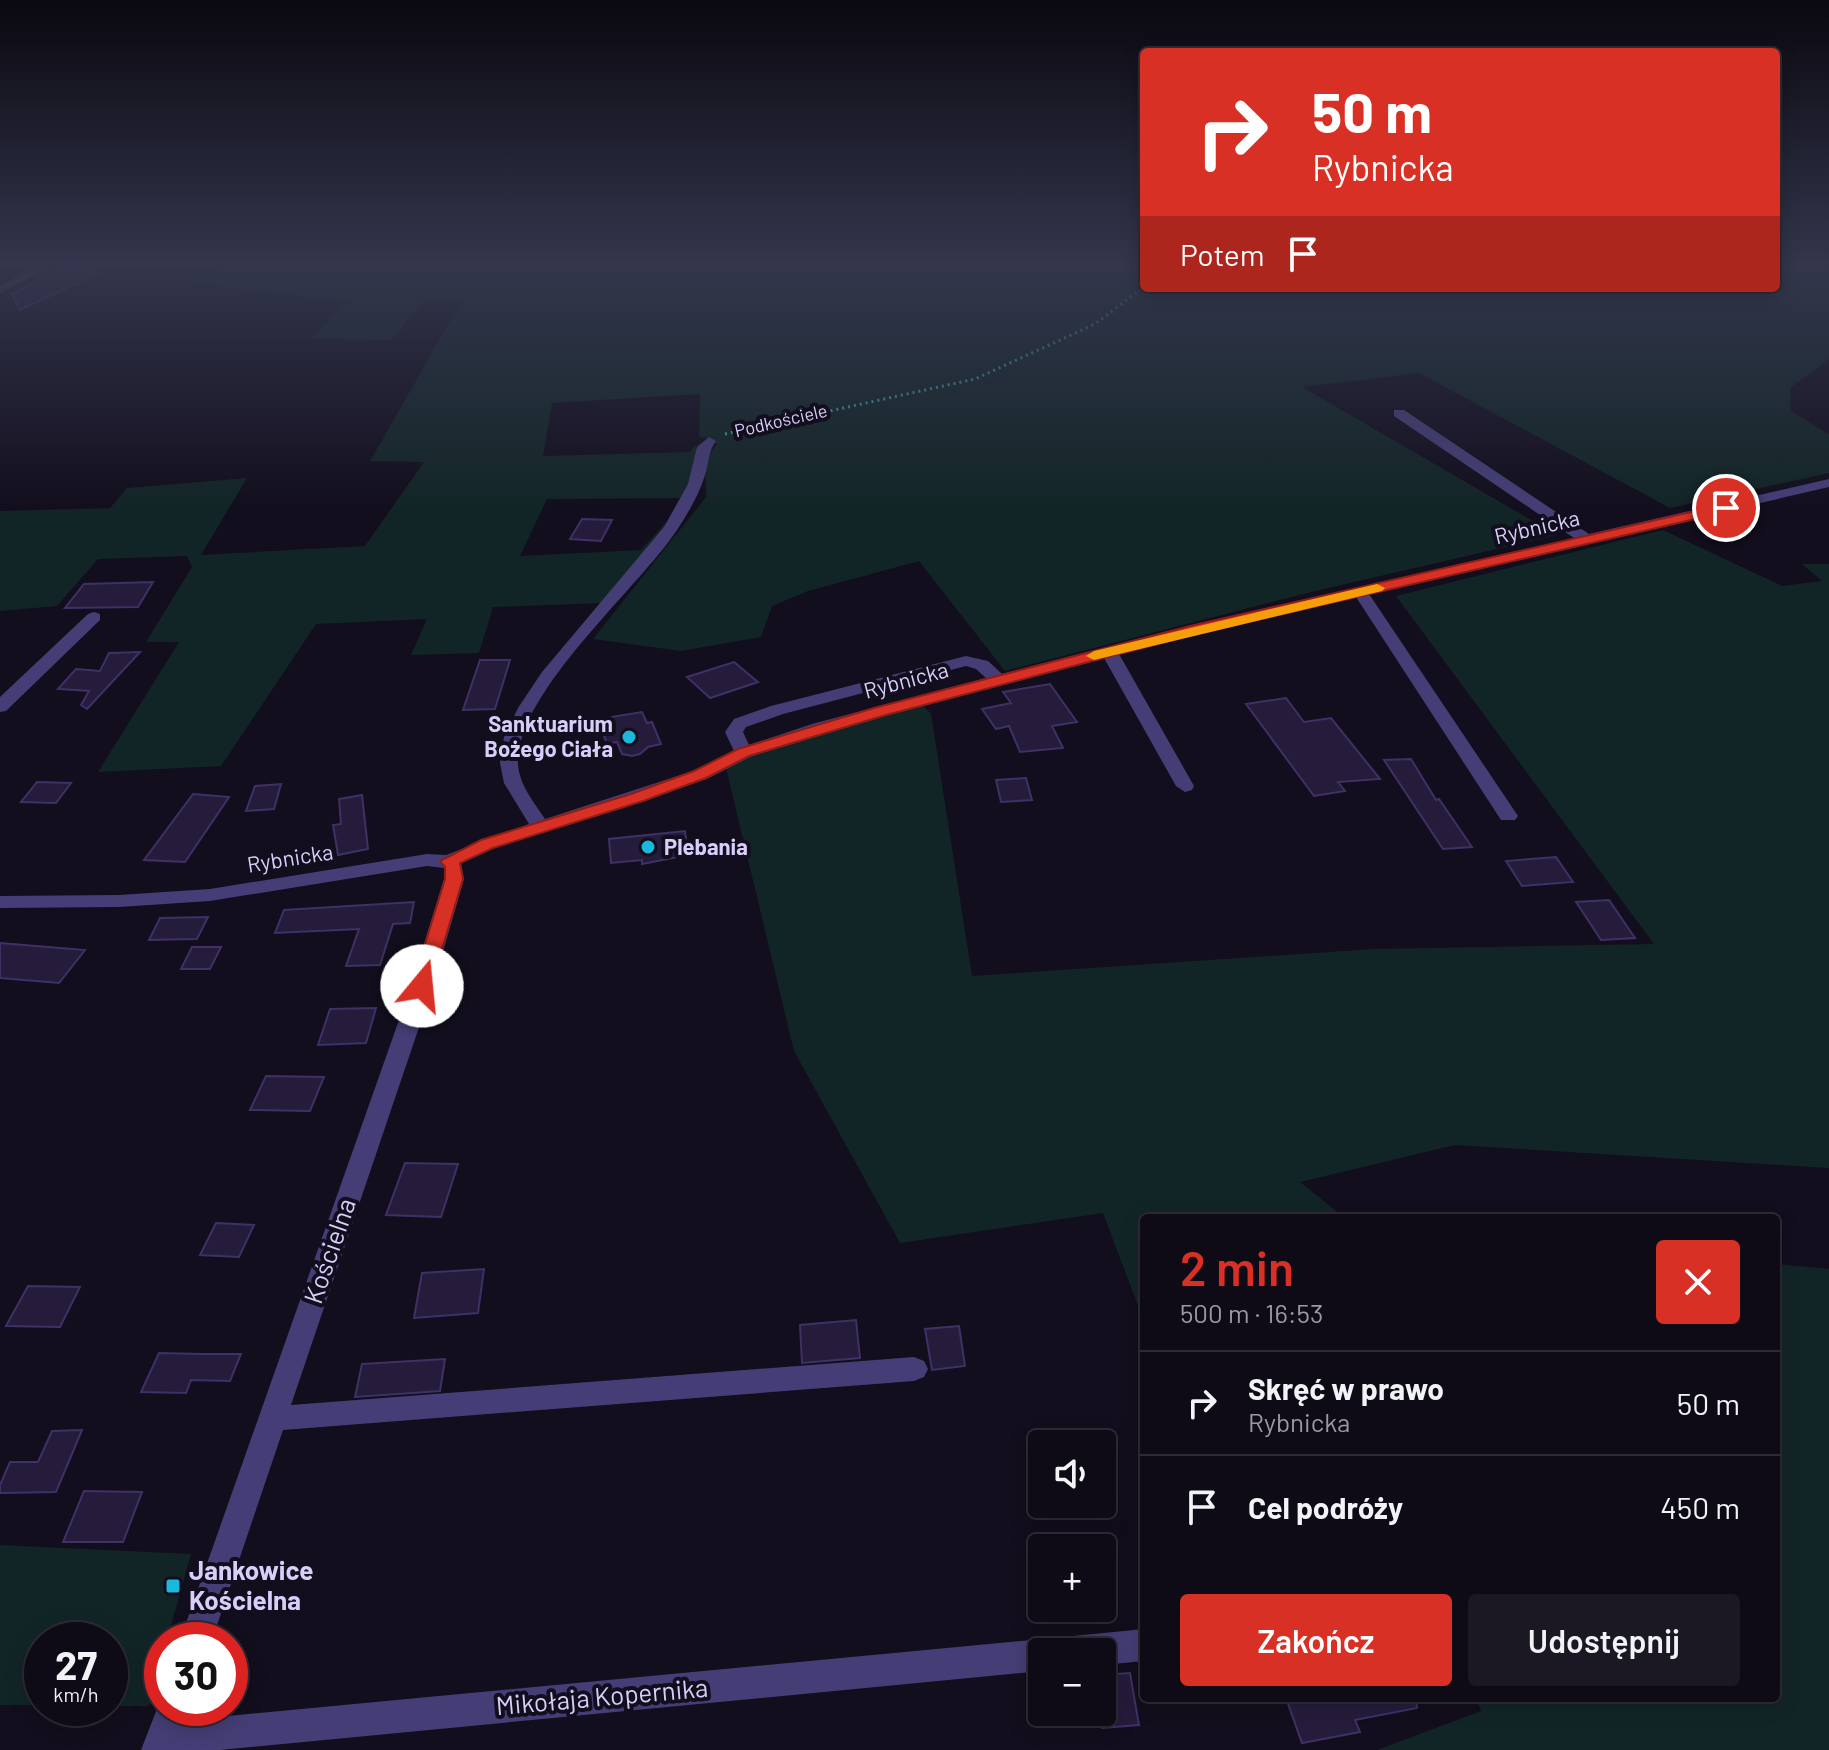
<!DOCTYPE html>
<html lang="pl">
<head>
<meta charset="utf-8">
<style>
  :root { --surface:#0e0a16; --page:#1c1823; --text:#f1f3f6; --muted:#9b9aa1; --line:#2e2b35; --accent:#d93025 }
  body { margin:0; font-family:Barlow,sans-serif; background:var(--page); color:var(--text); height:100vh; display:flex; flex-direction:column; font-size:30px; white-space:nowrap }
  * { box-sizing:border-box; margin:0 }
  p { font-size:26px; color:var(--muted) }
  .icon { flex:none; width:44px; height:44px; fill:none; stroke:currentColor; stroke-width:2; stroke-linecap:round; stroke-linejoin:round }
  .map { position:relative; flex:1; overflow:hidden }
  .drawer { position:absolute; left:1140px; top:1214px; width:640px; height:488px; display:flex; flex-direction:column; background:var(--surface); border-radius:8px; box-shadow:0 4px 20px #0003,0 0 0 2px var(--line) }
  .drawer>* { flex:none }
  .guide { position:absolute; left:1140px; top:48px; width:640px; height:244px; border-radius:8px; box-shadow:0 4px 20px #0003,0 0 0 2px var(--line); background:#d93025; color:#fff; overflow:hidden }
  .buttons { position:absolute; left:1028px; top:1430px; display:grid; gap:16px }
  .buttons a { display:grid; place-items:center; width:88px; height:88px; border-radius:8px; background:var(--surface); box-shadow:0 4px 20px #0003,0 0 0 2px var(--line); font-size:40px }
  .speed { position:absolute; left:24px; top:1622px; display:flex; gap:16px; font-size:40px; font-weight:700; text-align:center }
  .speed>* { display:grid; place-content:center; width:104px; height:104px; border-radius:50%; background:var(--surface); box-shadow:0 4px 20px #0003,0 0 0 2px var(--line); line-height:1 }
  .speed small { font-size:20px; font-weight:400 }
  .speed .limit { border:12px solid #d22; background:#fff; color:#111 }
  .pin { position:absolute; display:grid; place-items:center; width:68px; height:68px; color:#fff; margin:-34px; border:4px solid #fff; border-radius:50%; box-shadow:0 2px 8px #0007 }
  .me { position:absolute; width:88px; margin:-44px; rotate:17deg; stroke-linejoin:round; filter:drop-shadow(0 0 6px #0008) }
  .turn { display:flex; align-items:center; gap:28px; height:168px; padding:0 40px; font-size:36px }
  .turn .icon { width:104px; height:104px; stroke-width:2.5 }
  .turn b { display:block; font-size:56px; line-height:68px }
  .then { display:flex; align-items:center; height:76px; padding:0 40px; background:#0003; gap:16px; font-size:30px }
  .round { display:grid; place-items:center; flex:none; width:84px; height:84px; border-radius:8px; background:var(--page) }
  .headline { display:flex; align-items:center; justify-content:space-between; height:136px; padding:0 40px }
  h1 { font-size:48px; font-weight:600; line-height:60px; color:var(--accent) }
  .cta { display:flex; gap:16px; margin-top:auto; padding:16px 40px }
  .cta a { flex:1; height:92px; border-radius:8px; background:var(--accent); color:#fff; font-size:32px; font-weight:600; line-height:92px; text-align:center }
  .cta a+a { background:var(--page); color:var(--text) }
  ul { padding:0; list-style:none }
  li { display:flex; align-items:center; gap:24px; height:104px; padding:0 40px; border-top:2px solid var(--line) }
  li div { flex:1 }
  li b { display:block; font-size:30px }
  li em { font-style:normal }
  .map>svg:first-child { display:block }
  .green { fill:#122526 }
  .building { fill:#251c3b; stroke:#3f3165; stroke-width:2 }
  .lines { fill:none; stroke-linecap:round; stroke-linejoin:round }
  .path { stroke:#3ba0a2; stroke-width:3; stroke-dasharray:2 4; stroke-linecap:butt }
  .minor { fill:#453e76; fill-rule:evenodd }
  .route { fill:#d93025; stroke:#8d1f18; stroke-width:2 }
  .slow { fill:#f59e0b }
  .poi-dot { fill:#1ab9db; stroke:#120e1d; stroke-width:3 }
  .labels { text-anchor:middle; stroke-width:8; stroke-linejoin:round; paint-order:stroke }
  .far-street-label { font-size:18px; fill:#d7cff9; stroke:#120e1d }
  .street-label { font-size:22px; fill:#d7cff9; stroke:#120e1d }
  .poi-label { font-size:22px; font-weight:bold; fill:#d7cff9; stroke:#120e1d; text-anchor:end }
  .near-street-label { font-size:26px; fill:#d7cff9; stroke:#120e1d }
  .near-poi-label { font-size:26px; font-weight:bold; fill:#d7cff9; stroke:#120e1d; text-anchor:start }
</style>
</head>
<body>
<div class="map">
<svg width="1829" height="1750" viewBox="0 0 1829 1750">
  <rect width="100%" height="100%" fill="#120e1d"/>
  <!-- green -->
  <path class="green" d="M1144,262V288H1776V263H1829V359L1790,388L1791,411L1829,434V473L1670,508L1419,373L1302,387L1557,535L1307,593L1005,671L919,561L808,591L772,606L761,637L681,651L593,639L706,497L705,460L717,444L708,438L699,437L700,394L552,403L543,456L690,452L695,445C703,463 692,481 684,498L547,499L520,556L641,550L666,522L663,532L602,603L493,607L479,653L411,655L427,619L316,624L221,766L98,772L179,642H146L192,567L187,556L98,559L57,606L0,611V511L110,508L127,488L247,478L201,555L365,546L424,462L370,461L461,302L425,300L391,340L311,339L347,301L190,283L232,263Z
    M1663,530L1782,586L1822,581L1802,564H1829V1168L1455,1145L1300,1182L1345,1218H1144V1322L1103,1213L900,1243L794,1051L726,768L747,756L921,703L931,714L972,976L1374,949L1654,944L1396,596Z
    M1776,1264L1829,1269V1750H1377L1481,1711L1476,1698H1776Z
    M0,1545L191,1554L167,1640H162V1660L149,1706H110V1640H42V1705H0Z"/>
  <!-- building -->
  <path class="building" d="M60,269L99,273L20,310L12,294Z
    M582,519L612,520L601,541L570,539Z
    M153,582L138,607L65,608L84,584Z
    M140,652L87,709L81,705L89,691L58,689L76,669L100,671L109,653Z
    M480,660H510L495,709L463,710Z
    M734,662L758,682L710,698L687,677Z
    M1050,684L1077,722L1052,726L1063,748L1020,752L1009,726L996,729L982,709L1011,703L1003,692Z
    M1286,698L1304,722L1331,718L1380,779L1338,782L1345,791L1314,796L1246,704Z
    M642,712L647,723L652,722L661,744L648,747L640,754L632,756L622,754L617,742L607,744L599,722L606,721L605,718Z
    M1411,759L1436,800L1439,799L1472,847L1443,849L1384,760Z
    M1026,778L1032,800L1001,802L996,780Z
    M37,782L71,783L56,803L21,802Z
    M281,784L274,809L246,811L255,786Z
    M193,794L229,797L185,862L144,860Z
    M362,795L368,849L338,855L333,825L341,824L339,799Z
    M685,831L688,855L642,864V860L611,863L609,839Z
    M1556,857L1573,882L1522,886L1506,861Z
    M1609,900L1635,938L1601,940L1576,902Z
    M414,902L410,923L393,924L380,965L346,966L359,929L275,933L284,910Z
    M208,917L197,939L149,940L160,918Z
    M0,943L85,950L59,983L0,978Z
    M192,947H221L210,969H181Z
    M376,1008L366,1043L318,1045L330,1009Z
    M266,1076L324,1077L310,1111L250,1110Z
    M405,1163L458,1164L441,1217L386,1215Z
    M216,1223L254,1225L239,1257L200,1255Z
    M484,1269L478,1313L414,1318L422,1273Z
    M28,1286L80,1287L60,1327L6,1326Z
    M856,1320L860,1358L802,1363L800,1325Z
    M959,1326L965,1366L932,1370L925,1329Z
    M159,1353L202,1354H241L230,1381L191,1380L186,1393L141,1392Z
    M445,1359L440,1391L355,1397L362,1364Z
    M82,1430L56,1492L0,1493V1485L10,1462H38L52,1431Z
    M84,1491L142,1492L123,1542H63Z
    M1130,1673L1139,1725L1102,1728V1675Z
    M1286,1698H1416L1417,1708L1355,1720L1360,1732L1302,1743Z"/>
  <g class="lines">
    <!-- path -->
    <path class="path" d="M725,434L975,379L1095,324L1144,287"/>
    <!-- minor -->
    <path class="minor" d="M44,262H58L0,293V286Z
      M1394,410H1404L1589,534L1829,479V487L1369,594L1518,816L1515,820H1501L1356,597L1119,654L1194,786L1192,790L1185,792L1176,786L1104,658L824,732L750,757L707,779L494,848L461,863L464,879L433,986L291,1405L914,1357L924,1361L928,1369L924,1377L914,1381L283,1430L212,1640H180L411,986L444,879V868L427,866L210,901L119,907L0,908V896L119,895L210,889L427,854L446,855L529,824L504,783L500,763L504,737L518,708L542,672L664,527L688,484L697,447L709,437L716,441C708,451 709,463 705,475C699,495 688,513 677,530C638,589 514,694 518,765C520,786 534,802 545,819L693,771L734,751L725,732L734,719L771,706L966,656L988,661L1002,674L1190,626L1574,538L1394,416ZM966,666L976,669L986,678L812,724L749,745L743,732L746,727L783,714Z
      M94,612L100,614V620L6,711L0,712V697L88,614Z
      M1144,1629V1661L1102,1665V1652H1057L1062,1641L1073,1636Z
      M1042,1639L1053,1644L1057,1652H1042V1671L220,1750H141L162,1696V1708H189L185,1720Z"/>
  </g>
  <!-- sky -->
  <linearGradient id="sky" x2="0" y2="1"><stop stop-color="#0a0810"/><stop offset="0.52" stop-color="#33364c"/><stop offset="1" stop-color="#33364c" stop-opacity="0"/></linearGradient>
  <rect width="1829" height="508" fill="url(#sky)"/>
  <!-- route -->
  <path class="route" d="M1726,504L1732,508L1730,511L1192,635L886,715L749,756L706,778L643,801L493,848L460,863L463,879L431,986L422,993L412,986L445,879V867L440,861L481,840L631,794L694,771L738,749L874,708L1190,626Z"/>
  <!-- slow -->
  <path class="slow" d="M1377,584L1385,588L1382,591L1094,660L1086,656L1094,651Z"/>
  <!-- markers -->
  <g class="poi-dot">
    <circle cx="629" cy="737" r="8"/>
    <circle cx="648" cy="847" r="8"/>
    <rect x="165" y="1578" width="16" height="16" rx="4"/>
  </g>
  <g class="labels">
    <!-- far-street labels -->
    <g class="far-street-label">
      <text transform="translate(781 421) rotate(-13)" y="6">Podkościele</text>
    </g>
    <!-- street labels -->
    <g class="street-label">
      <text transform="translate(1537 527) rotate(-13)" y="8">Rybnicka</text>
      <text transform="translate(906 680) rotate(-15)" y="8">Rybnicka</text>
      <text transform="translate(290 858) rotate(-9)" y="8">Rybnicka</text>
    </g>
    <!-- poi labels -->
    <g class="poi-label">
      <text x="613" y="732">Sanktuarium<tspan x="613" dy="25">Bożego Ciała</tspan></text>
      <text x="664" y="855" text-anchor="start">Plebania</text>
    </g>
    <!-- near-street labels -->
    <g class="near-street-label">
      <text transform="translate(330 1251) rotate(-71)" y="9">Kościelna</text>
      <text transform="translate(602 1697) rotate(-5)" y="9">Mikołaja Kopernika</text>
    </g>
    <!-- near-poi labels -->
    <g class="near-poi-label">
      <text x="189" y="1580">Jankowice<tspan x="189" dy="30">Kościelna</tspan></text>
    </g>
  </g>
</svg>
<div class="buttons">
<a><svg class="icon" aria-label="sound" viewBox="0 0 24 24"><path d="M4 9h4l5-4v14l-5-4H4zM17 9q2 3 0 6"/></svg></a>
<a>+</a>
<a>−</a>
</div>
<div class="speed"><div>27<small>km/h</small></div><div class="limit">30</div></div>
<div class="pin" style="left:1726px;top:508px;background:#d93025"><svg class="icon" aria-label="arrive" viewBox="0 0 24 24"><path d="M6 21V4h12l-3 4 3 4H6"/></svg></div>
<svg class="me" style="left:422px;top:986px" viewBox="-20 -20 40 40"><circle r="19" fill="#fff"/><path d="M0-13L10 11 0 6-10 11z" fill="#d93025"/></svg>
<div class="guide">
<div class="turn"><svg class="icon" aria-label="right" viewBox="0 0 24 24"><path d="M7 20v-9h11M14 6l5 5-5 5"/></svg><div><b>50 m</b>Rybnicka</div></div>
<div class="then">Potem<svg class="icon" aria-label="arrive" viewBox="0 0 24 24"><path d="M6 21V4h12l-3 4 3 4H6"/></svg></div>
</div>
<section class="drawer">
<div class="headline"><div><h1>2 min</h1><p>500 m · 16:53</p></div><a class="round" style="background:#d93025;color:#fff"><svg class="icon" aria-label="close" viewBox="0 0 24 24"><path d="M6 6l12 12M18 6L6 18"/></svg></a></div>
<ul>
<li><svg class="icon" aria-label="right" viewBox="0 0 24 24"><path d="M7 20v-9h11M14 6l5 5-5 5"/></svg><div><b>Skręć w prawo</b><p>Rybnicka</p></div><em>50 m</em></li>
<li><svg class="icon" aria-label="arrive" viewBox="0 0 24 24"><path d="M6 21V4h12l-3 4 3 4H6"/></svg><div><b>Cel podróży</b></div><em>450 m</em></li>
</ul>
<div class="cta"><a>Zakończ</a><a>Udostępnij</a></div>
</section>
</div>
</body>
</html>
